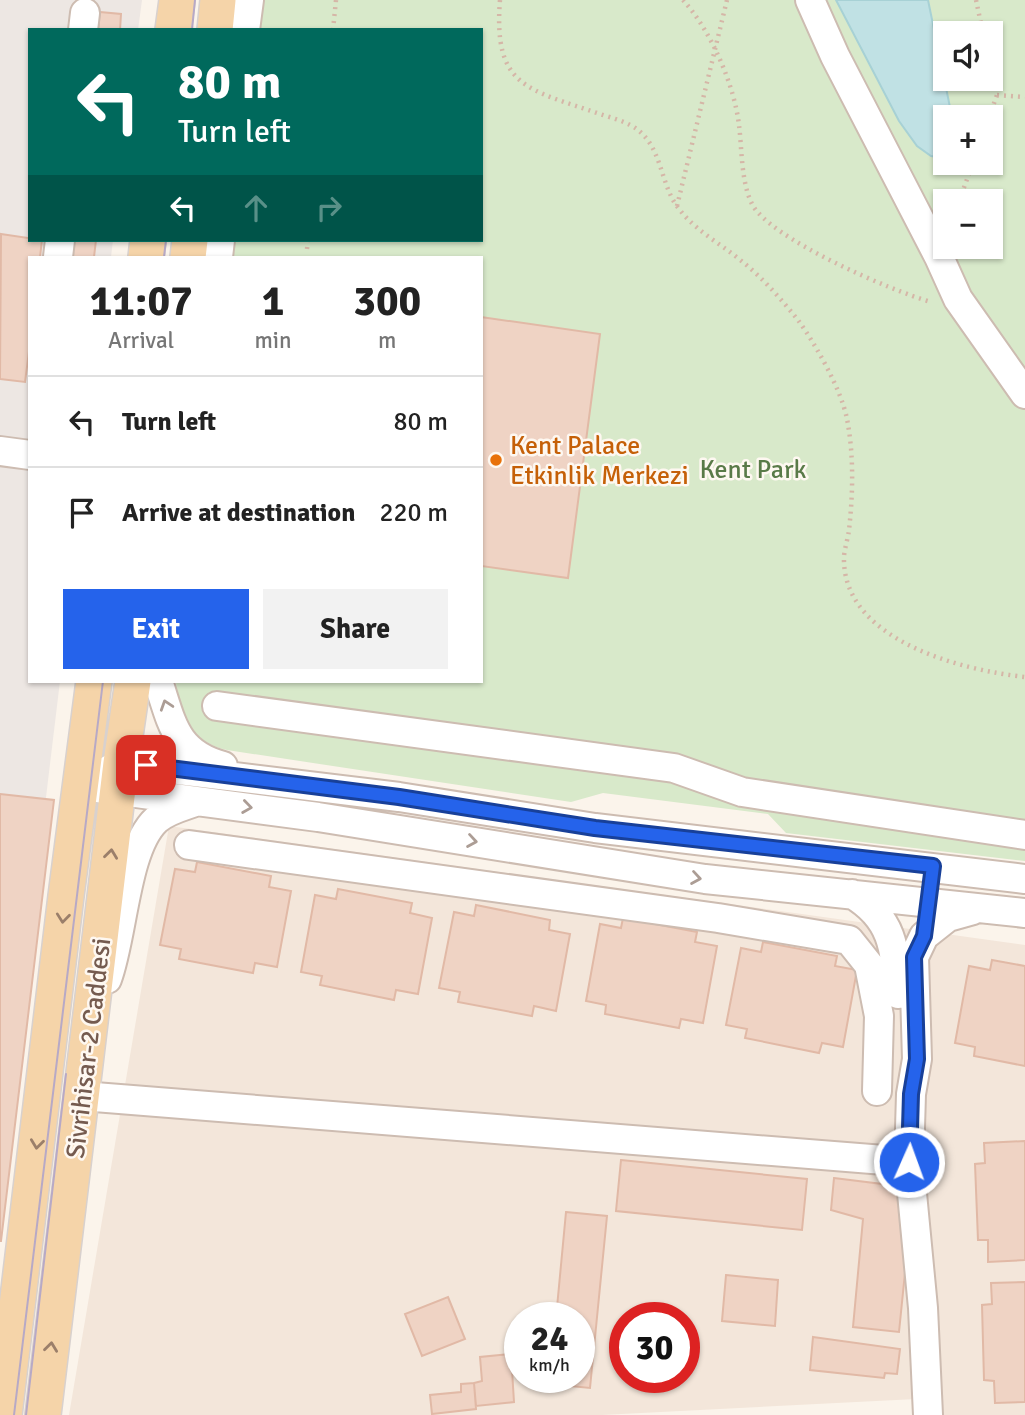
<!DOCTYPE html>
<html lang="en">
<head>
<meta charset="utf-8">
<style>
  :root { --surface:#fff; --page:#f2f2f2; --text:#222; --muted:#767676; --line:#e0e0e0; --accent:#2563eb }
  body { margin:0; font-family:Signika,sans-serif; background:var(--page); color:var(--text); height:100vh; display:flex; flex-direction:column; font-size:26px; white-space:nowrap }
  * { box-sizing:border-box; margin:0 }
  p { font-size:23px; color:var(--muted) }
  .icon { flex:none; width:38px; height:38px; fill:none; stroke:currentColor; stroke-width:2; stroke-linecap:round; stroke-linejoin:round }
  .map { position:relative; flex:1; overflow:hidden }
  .sheet { position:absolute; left:28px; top:256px; width:455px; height:427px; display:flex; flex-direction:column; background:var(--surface); border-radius:0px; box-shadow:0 2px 5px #0004 }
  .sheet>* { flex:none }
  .banner { position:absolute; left:28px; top:28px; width:455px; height:214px; border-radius:0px; box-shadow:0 2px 5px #0004; background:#00695c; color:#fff; overflow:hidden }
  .buttons { position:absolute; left:933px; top:21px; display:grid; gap:14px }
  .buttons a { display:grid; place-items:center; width:70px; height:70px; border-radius:0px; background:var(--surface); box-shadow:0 2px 5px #0004; font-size:35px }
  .speed { position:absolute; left:504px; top:1302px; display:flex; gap:14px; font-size:35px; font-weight:700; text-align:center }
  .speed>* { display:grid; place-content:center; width:91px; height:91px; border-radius:50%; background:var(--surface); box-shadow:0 2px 5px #0004; line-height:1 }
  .speed small { font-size:18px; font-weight:400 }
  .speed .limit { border:10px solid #d22; background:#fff; color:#111 }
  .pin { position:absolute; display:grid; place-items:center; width:60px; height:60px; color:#fff; margin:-30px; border-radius:14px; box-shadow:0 4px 10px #0006 }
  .me { position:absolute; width:77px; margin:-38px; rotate:2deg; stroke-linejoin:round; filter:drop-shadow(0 0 5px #0008) }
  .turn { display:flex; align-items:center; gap:24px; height:147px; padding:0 35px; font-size:32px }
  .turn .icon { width:91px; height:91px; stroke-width:2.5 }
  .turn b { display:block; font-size:49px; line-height:60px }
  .lanes { display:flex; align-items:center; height:66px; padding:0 35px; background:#0003; justify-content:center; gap:35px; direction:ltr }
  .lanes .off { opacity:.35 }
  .eta { display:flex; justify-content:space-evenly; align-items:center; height:119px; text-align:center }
  .eta b { font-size:42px; font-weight:700; line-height:49px }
  .primary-button { display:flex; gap:14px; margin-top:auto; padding:14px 35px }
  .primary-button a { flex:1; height:80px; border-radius:0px; background:var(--accent); color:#fff; font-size:28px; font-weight:700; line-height:80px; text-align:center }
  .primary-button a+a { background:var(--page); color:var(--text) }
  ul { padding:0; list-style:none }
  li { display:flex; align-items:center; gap:21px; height:91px; padding:0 35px; border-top:2px solid var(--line) }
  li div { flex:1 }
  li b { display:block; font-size:26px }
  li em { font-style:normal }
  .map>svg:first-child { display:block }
  .residential { fill:#f3e6da; fill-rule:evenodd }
  .industrial { fill:#ede7e3 }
  .green { fill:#d8e9ca; fill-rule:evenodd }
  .water { fill:#c0e1e4; stroke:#a7d1d5; stroke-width:2 }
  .building { fill:#efd3c4; stroke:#e1b9a6; stroke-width:2 }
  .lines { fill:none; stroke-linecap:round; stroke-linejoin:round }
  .minor-casing { stroke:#cdbcb1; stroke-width:32 }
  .major-casing { stroke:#d8d1ce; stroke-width:38 }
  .path { stroke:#d5b6a7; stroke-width:4.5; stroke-dasharray:2 5; stroke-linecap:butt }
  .minor { stroke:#fff; stroke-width:28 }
  .major { stroke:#f5d4a9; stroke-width:35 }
  .tram { stroke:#b7a9c6; stroke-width:2 }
  .oneway { stroke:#ac9d95 }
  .oneway2 { stroke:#9b7f6a }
  .route-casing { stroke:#184099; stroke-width:18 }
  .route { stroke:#2563eb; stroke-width:12 }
  .food-dot { fill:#e8710a; stroke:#fef8f1; stroke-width:2.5 }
  .labels { text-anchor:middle; stroke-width:5; stroke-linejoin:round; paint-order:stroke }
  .food-label { font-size:26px; fill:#c56008; stroke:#fef8f1; text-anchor:start }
  .park-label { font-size:26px; fill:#597a48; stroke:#fef8f1 }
  .street-label { font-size:26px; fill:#755b4f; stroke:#fef8f1 }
</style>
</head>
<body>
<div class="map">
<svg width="1025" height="1415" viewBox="0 0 1025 1415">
  <rect width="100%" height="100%" fill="#fbf4eb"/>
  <!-- residential -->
  <path class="residential" d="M169,826L1025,945V1415H936V1398L602,1415H69ZM520,1318H579V1377H520ZM625,1318H684V1377H625Z"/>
  <!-- industrial -->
  <path class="industrial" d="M0,0H142L138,30H30V240H113L111,257H30V681H60L0,1179Z"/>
  <!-- green -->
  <path class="green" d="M259,0H1025V861L786,833L768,814L603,793L571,802L227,750C193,743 176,714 176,681H481V257H227L229,240H481V30H255ZM945,33H990V79H945ZM945,117H990V163H945ZM945,201H990V247H945Z"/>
  <!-- water -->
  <path class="water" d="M836,0H928L952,117H945V158L931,156L917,146L899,121Z"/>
  <!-- building -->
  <path class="building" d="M100,12L121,14L120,30H98Z
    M1,234L42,240L40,257H30V344L25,382L0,379Z
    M72,240H96L94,257H70Z
    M481,317L600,334L568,578L481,566Z
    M0,794L54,800L1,1241H0Z
    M197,862L271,876L269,887L291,891L277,967L255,963L253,973L179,959L181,949L160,945L175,869L195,872Z
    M338,889L412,903L410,913L432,918L418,994L396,990L394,1000L320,985L322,976L301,972L315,895L336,899Z
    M476,905L550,920L549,930L570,934L556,1011L534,1006L532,1016L458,1002L460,992L439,988L454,912L474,916Z
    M623,918L697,932L695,942L717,946L703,1023L681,1019L679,1028L605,1014L606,1005L586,1001L600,924L621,928Z
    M763,942L837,956L835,966L857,970L843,1047L822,1043L819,1053L745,1038L747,1029L726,1025L741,948L761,952Z
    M992,960L1025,966V1066L974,1056L975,1047L955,1043L969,966L990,970Z
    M1025,1141V1260L988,1262V1240H978L975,1164L985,1163L984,1143Z
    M621,1160L807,1179L802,1230L616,1211Z
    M834,1178L906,1187L910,1223L899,1332L853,1327L863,1219L831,1210Z
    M566,1212L607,1216L590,1388L550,1384V1377H579V1318H556Z
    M726,1275L778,1280L775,1326L722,1321Z
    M1025,1282V1402L995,1403L994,1381L984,1380L982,1305L992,1304L991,1283Z
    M448,1297L465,1339L422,1356L405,1314Z
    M813,1337L900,1349L897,1374L885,1373L884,1378L810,1370Z
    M511,1354L514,1402L476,1406L474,1383L482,1381L480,1357Z
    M474,1383L476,1409L432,1414L430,1395L461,1392V1384Z"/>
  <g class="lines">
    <!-- minor casing -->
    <g class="minor-casing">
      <path id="minor" d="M810,0L835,56L939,257L958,299L1025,394
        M83,30L85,13
        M245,30L249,0
        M58,257L60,240
        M218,257L220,240
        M0,451L30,455
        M158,681C172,723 175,753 223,766
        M217,706L674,768L742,792L1025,835
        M82,785L121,763L399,797L595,828L1025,879
        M98,788L318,817L705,879L1025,913
        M189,845L718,918L849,940L869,965L879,1016L877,1091
        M852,894C894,919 895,950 898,994
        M107,979C123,937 125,849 156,820C167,810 181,807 195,802
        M82,1096L909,1162
        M928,1415L923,1308L909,1162L911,1094L917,1059L914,957L924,936L948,917L973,910"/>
    </g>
    <!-- major casing -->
    <g class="major-casing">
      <path id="major" d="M173,30L177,0
        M215,30L218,0
        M146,257L148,240
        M188,257L190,240
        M4,1415L66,896L94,681
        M43,1415L121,763L133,681"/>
    </g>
    <!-- path -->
    <path class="path" d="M500,0C493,88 528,89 600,114C612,118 628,122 638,130C663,150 660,185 679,209C696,231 718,242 739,259C761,276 781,299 798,320C816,345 841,389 847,419C854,455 853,494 849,530C848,538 845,547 844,556C841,640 961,670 1025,677
      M683,0C711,31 734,84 739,125C742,149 741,182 752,204C770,239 892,291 931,302
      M976,0L983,33
      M333,30L336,0
      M997,95L1025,97
      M989,117L997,95L990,67
      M959,201L973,163
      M677,206L727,0
      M307,249L308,240"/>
    <!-- minor -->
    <use href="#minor" class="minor"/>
    <!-- major -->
    <use href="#major" class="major"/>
    <!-- tram -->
    <path class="tram" d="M192,30L195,0
      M164,257L166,240
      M14,1415L103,681
      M26,1415L66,1074"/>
  </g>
  <!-- one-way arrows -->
  <defs><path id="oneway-chevron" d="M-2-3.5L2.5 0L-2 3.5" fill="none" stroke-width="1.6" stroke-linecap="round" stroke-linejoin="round" transform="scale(1.75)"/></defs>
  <g class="oneway">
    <use href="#oneway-chevron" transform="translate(166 705) rotate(-108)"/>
    <use href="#oneway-chevron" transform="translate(247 807) rotate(8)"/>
    <use href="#oneway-chevron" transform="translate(472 841) rotate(9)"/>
    <use href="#oneway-chevron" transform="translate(696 878) rotate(9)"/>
  </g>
  <g class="oneway2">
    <use href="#oneway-chevron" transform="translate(111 854) rotate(-83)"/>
    <use href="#oneway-chevron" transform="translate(63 918) rotate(96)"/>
    <use href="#oneway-chevron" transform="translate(37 1144) rotate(97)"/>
    <use href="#oneway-chevron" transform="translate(51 1347) rotate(-83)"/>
  </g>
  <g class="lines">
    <!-- route casing -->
    <g class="route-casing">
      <path id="route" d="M146,765L399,797L595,828L933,866L924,936L914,957L917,1059L911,1094L909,1162"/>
    </g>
    <!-- route -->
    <use href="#route" class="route"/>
  </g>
  <!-- markers -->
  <circle class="food-dot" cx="496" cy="460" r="7"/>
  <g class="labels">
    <!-- food labels -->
    <g class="food-label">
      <text x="510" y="454">Kent Palace<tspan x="510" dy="30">Etkinlik Merkezi</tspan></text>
    </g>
    <!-- park labels -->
    <g class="park-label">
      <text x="753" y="478">Kent Park</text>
    </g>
    <!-- street labels -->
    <g class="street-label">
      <text transform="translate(88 1048) rotate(-83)" y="9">Sivrihisar-2 Caddesi</text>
    </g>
  </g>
</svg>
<div class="buttons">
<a><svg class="icon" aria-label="sound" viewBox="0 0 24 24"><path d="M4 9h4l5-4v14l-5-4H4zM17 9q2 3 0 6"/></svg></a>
<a>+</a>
<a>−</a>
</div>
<div class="speed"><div>24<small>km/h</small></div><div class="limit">30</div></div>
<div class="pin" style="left:146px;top:765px;background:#d93025"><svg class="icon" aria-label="arrive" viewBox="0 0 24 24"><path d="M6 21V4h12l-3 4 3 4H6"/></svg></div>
<svg class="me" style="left:909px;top:1162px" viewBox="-20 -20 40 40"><circle r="17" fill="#2563eb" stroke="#fff" stroke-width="3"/><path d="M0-11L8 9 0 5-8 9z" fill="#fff"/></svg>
<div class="banner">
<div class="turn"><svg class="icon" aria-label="left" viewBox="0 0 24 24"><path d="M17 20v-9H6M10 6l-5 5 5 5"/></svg><div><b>80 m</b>Turn left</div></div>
<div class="lanes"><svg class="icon" aria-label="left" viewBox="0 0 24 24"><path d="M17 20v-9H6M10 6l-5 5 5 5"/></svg><svg class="icon off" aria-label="ahead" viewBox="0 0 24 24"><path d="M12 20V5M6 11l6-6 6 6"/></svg><svg class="icon off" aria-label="right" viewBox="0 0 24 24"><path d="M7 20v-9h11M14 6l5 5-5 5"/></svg></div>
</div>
<section class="sheet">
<div class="eta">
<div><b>11:07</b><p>Arrival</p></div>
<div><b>1</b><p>min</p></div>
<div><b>300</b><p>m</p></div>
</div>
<ul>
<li><svg class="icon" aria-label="left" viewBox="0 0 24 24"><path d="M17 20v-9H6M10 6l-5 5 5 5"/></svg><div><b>Turn left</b></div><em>80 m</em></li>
<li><svg class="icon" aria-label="arrive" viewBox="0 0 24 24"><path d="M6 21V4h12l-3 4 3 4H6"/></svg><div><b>Arrive at destination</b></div><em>220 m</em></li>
</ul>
<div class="primary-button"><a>Exit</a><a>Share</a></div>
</section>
</div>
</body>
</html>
